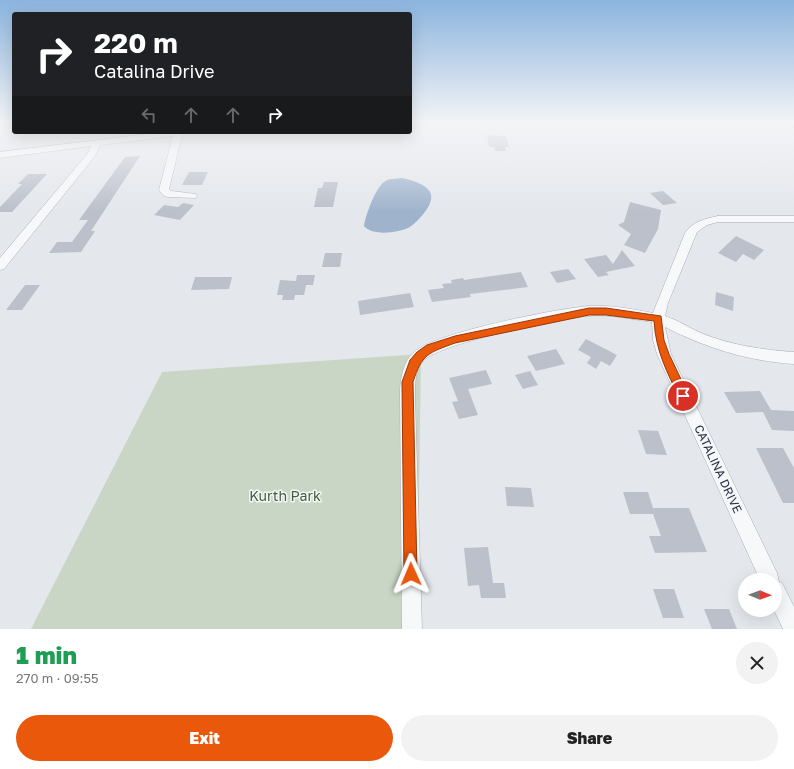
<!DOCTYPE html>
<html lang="en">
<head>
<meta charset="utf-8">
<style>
  :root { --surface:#fff; --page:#f2f2f2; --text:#222; --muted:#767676; --accent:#ea580c }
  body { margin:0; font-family:"Golos Text",sans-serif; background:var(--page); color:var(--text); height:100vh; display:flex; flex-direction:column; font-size:15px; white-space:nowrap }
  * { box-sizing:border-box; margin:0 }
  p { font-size:13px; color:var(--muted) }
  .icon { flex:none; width:22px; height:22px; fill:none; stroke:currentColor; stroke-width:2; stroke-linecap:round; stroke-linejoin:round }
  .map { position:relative; height:629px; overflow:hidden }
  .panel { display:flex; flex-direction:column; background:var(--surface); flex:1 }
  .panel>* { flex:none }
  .guide { position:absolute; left:12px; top:12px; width:400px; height:122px; border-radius:4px; box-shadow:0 4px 16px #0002; background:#202124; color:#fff; overflow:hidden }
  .needle { width:26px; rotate:91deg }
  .buttons { position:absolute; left:738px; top:573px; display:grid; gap:8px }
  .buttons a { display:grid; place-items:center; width:44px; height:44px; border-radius:50%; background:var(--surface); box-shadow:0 4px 16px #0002; font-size:20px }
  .pin { position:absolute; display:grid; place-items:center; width:34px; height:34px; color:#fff; margin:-17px; border:2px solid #fff; border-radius:50%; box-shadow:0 1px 4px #0007 }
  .me { position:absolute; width:44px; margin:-22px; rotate:359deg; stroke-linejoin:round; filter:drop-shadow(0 0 3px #0008) }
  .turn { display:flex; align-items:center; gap:14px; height:84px; padding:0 16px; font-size:18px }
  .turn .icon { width:52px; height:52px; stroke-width:2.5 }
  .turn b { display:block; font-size:28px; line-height:34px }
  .lanes { display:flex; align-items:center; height:38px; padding:0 16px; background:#0003; justify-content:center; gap:20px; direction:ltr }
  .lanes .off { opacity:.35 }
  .round { display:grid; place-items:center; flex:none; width:42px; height:42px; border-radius:21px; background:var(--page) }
  .summary { display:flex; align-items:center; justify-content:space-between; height:68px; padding:0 16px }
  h1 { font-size:24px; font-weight:800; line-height:30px; color:#1e9e55 }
  .button { display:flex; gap:8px; margin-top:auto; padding:8px 16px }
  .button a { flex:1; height:46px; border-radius:24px; background:var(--accent); color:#fff; font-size:16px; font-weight:800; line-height:46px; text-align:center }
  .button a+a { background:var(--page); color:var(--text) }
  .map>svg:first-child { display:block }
  .green { fill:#c9d6c5 }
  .water { fill:#9fb4cc }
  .building { fill:#bbc0ca }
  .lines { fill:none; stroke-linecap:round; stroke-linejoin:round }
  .minor-casing { stroke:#a9aeb7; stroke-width:1 }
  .minor { fill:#f7f8fa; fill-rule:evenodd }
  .route { fill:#ea580c; stroke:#983908 }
  .labels { text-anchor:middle; stroke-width:3; stroke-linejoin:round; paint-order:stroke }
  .street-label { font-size:12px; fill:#2b3445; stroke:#f4f6f9 }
  .near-park-label { font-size:14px; fill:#3f6138; stroke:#f4f6f9 }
</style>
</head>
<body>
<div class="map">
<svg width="794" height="629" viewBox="0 0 794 629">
  <rect width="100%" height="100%" fill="#e4e7ec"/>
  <!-- green -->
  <path class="green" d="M421,354L417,629H31L162,372Z"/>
  <!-- water -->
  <path class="water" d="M402,178C424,183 442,191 424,213C420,218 414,225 408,228C397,233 372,236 364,226C366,214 375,189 384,182C389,178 396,179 402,178Z"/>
  <!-- building -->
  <path class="building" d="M487,135L506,136L509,147H505L506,151H495L494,147H489Z
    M140,156L91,231H95L81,252L49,253L57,242H72L88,220H79L125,157Z
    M189,172H208L202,185H182Z
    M28,174H47L12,212H0V207L22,184H18Z
    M324,182H338L333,207H314L318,188H322Z
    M663,191L677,203L663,205L650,193Z
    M630,202L661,210L658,229L645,253L624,245L631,234L618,225L624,222Z
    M183,203L194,205L180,220L154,215L164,205L178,207Z
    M736,236L764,250L754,260L743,254L736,262L718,253Z
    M622,250L635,266L606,272L609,275L598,277L584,259L606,255L613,264Z
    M325,253H342L340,267H322Z
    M568,269L576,279L557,283L550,272Z
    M521,272L528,287L470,294L471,297L432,302L428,290L444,288L442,284L452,283L451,280L463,278L464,280Z
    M297,275H315L313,285H306L304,295H295L294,300H282L283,295H277L280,280L296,281Z
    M195,277H232L229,289L191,290Z
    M25,285H40L22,310H6Z
    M716,292L734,297L733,311L715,305Z
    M410,293L414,307L360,315L358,301Z
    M586,339L617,355L610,366L601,361L596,369L587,363L591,357L578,350Z
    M556,349L565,364L536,371L527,356Z
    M486,370L492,384L468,389L478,415L459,419L452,402L458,401L449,378Z
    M530,371L538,385L523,389L515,375Z
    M760,391L771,410L794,411V431L772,430L763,412L736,413L724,392Z
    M638,430L658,431L667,455L646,454Z
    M756,448H783L794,468V503H783Z
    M505,487L531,488L534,507L507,506Z
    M623,492H648L653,508H689L707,552L655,553L649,536H661L653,514H630Z
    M488,547L493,583H504L506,598H481L479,585L468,586L464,548Z
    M653,589H674L684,618H663Z
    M704,609H729L737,629H712Z"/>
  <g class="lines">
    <!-- minor casing -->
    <g class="minor-casing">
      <path id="minor" d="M788,123H794V126Z
        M165,132H190L182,135L169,189L171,191L196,194L197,196L196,198L168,197L164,196L159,190L173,136L100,145L95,156L4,269L0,270V258L88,153L91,146L0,158V152Z
        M718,216H794V222H718L707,225L697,232L668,303L665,316C678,320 689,328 701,333C730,345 763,350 794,352V364C748,361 706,348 665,327L671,354L777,573L779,582L782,583L794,607V629H783L774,610L775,580H760L657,354L653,340L652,322C631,319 609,314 588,316C559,319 444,342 424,360C414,369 415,387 415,400L422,629H402L400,394C400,380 403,362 414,352C434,333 559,308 590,306C611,305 632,309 653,313L685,233C693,221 705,219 718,216Z"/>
    </g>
    <!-- minor -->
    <use href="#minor" class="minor"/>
  </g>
  <!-- sky -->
  <linearGradient id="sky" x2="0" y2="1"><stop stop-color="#8bb4dd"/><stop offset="0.58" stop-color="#f3f4f6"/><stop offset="1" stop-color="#f3f4f6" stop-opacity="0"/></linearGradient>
  <rect width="794" height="211" fill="url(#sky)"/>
  <!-- route -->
  <path class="route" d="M589,308H606L661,316L664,340L669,354L689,396L687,399H680C667,372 656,352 654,321L606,315H589L455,343C428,353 422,354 413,382L417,574L416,579L411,581L406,579L404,574L402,382L410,360L417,352L427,345L455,336Z"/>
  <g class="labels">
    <!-- street labels -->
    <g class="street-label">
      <text transform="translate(718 469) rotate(65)" y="4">CATALINA DRIVE</text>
    </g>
    <!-- near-park labels -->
    <g class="near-park-label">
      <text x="285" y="501">Kurth Park</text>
    </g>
  </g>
</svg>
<div class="buttons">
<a><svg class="needle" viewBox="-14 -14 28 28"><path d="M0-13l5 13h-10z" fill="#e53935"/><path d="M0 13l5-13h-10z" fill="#767676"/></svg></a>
</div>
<div class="pin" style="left:683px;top:396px;background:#d93025"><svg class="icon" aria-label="arrive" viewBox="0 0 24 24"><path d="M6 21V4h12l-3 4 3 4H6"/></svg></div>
<svg class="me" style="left:411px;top:574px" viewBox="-20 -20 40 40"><path d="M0-17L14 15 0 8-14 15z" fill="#ea580c" stroke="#fff" stroke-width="4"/></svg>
<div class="guide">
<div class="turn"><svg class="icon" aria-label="right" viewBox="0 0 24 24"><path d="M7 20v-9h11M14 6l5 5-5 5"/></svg><div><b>220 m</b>Catalina Drive</div></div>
<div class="lanes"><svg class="icon off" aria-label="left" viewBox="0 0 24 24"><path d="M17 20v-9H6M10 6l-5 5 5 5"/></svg><svg class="icon off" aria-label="ahead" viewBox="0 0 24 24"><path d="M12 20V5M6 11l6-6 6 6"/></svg><svg class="icon off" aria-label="ahead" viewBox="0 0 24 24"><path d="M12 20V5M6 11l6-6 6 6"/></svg><svg class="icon" aria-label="right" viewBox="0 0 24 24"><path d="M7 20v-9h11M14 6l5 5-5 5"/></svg></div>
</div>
</div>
<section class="panel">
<div class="summary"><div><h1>1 min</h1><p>270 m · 09:55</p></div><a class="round"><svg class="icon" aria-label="close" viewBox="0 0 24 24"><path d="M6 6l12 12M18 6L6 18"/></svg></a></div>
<div class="button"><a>Exit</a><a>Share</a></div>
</section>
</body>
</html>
